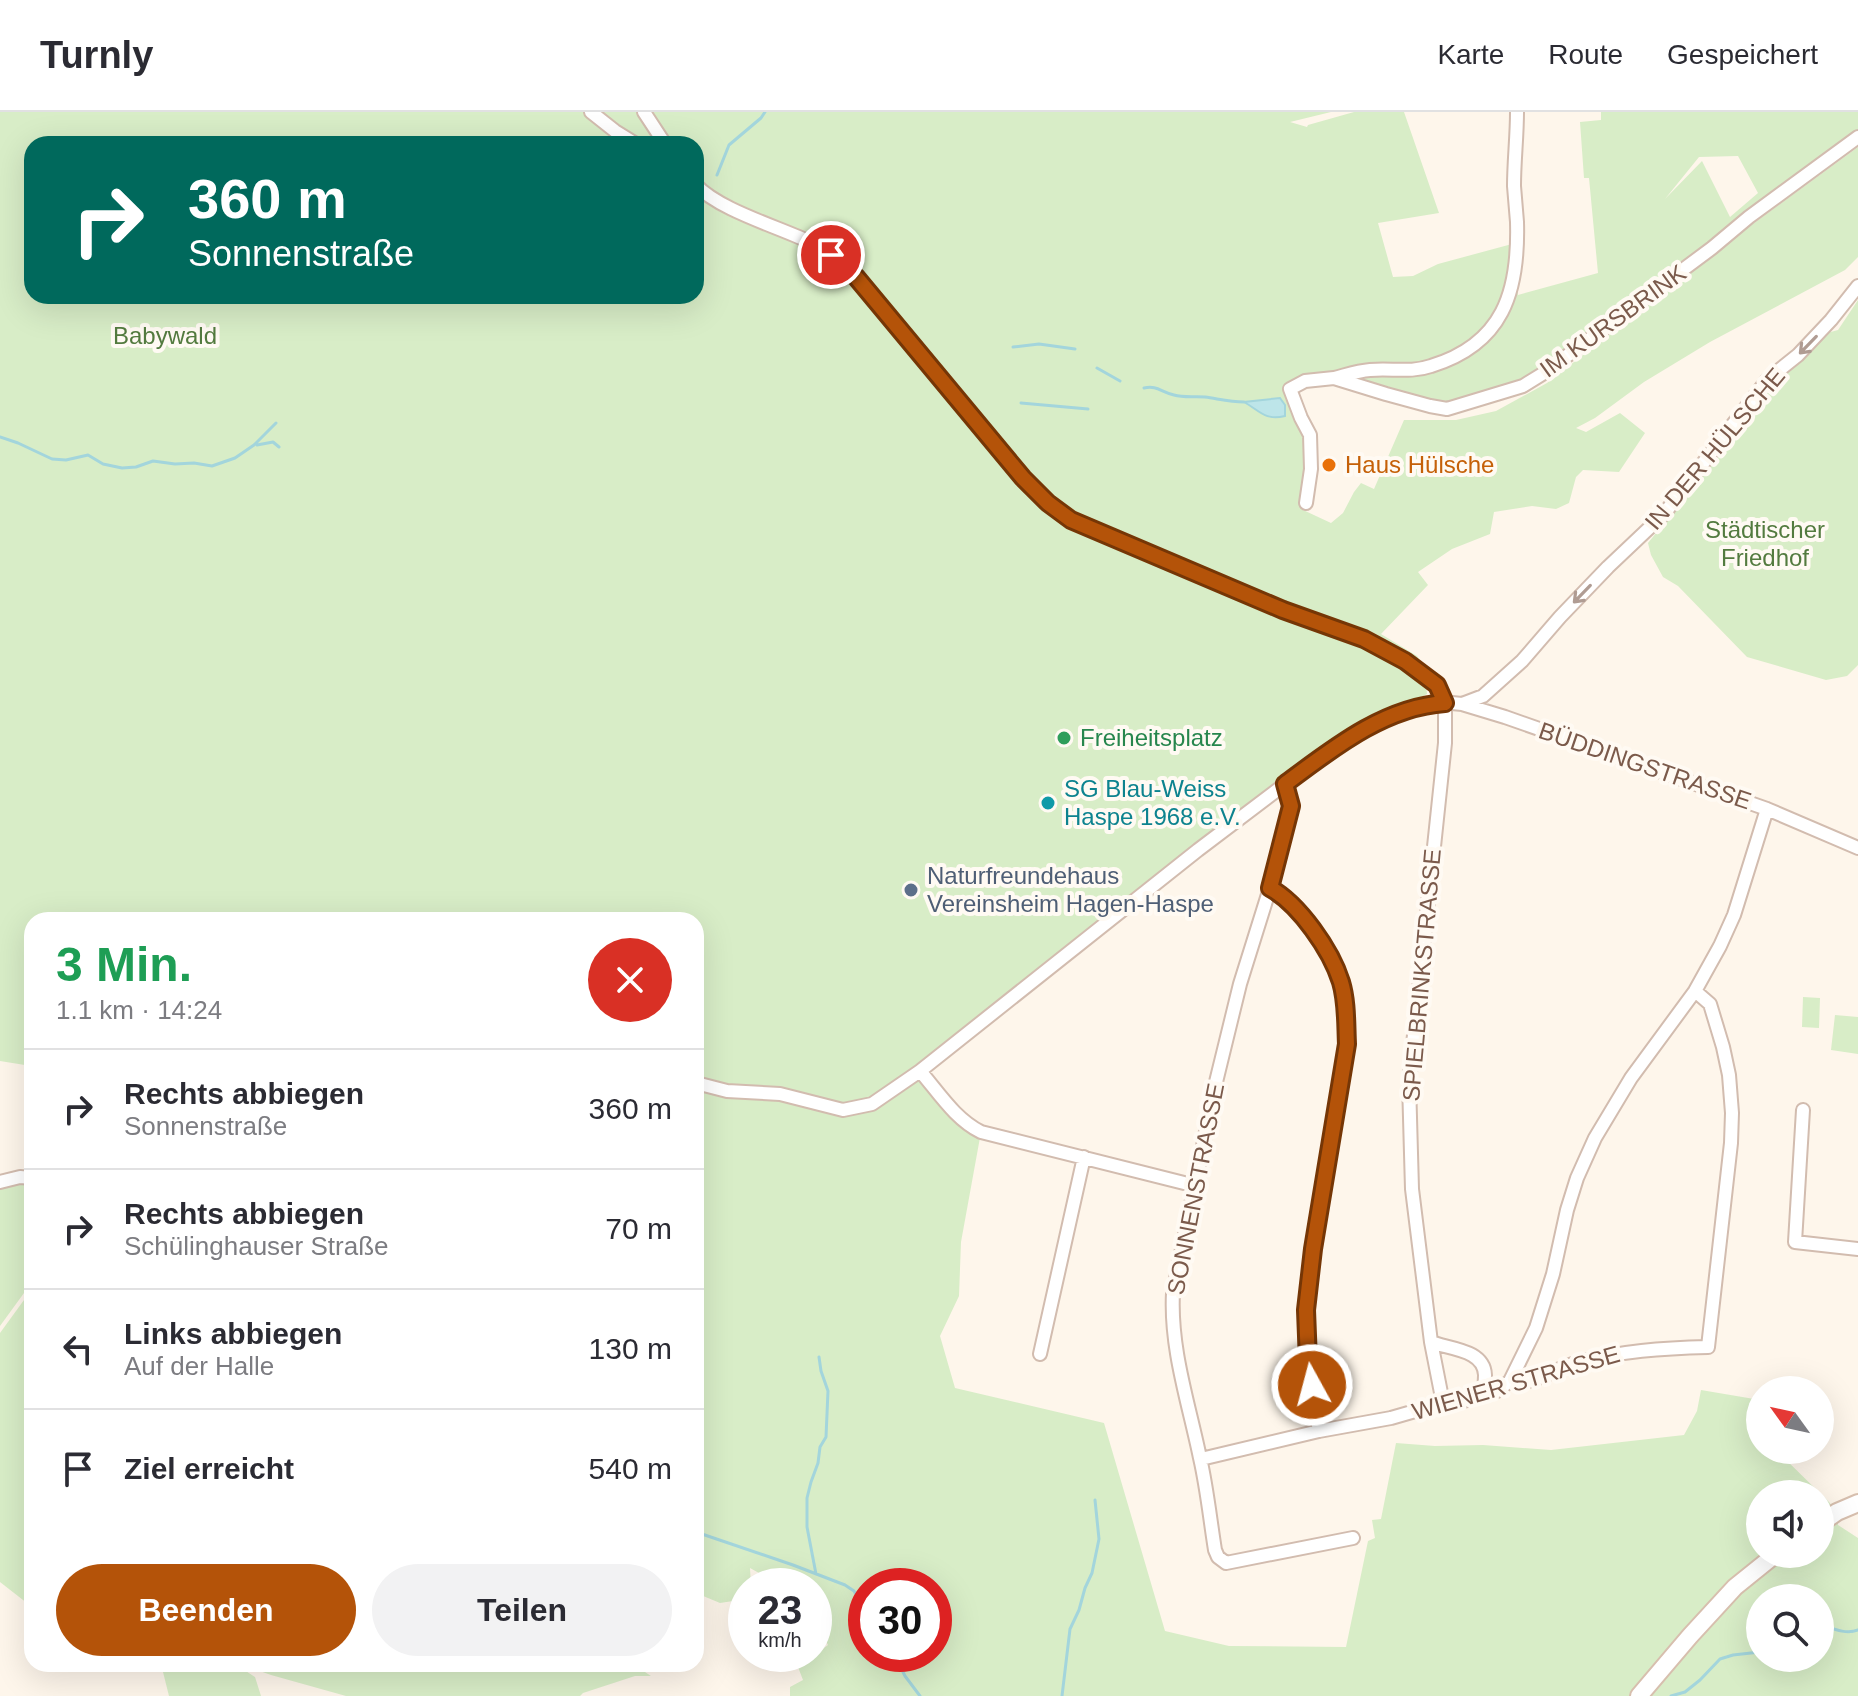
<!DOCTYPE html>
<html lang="de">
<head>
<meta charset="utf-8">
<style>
  :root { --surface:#fff; --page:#f2f2f3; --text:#2b2b33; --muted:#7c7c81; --line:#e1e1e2; --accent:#b45309 }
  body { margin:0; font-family:Arial,sans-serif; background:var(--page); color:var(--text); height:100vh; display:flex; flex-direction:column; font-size:30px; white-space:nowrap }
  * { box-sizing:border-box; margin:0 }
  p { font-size:26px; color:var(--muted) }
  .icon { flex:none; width:44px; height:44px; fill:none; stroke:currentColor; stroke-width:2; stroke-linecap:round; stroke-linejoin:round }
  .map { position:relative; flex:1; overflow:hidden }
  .details { position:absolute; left:24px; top:800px; width:680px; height:760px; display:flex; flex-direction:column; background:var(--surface); border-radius:24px; box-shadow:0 8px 32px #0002 }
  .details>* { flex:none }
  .banner { position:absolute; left:24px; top:24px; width:680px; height:168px; border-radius:24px; box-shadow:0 8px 32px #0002; background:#00695c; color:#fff; overflow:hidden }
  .needle { width:52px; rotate:303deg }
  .fabs { position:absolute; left:1746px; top:1264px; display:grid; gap:16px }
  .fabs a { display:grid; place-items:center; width:88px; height:88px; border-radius:50%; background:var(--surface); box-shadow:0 8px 32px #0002; font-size:40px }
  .speed { position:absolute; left:728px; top:1456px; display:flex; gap:16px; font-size:40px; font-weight:700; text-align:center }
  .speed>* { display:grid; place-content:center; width:104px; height:104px; border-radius:50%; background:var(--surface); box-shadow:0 8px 32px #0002; line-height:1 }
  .speed small { font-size:20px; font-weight:400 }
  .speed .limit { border:12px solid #d22; background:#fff; color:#111 }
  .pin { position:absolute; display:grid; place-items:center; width:68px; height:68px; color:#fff; margin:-34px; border:4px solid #fff; border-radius:50%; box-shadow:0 2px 8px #0007 }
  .me { position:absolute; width:88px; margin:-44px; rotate:353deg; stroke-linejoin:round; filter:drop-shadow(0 0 6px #0008) }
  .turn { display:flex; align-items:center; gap:28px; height:168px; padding:0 32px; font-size:36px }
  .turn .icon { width:104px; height:104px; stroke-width:2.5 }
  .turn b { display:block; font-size:56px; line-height:68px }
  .round { display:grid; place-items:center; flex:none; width:84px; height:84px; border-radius:42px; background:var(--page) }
  .overview { display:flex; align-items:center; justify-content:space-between; height:136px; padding:0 32px }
  h1 { font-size:48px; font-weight:700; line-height:60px; color:#1e9e55 }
  .button { display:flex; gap:16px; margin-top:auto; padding:16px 32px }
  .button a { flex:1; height:92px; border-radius:48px; background:var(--accent); color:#fff; font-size:32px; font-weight:700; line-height:92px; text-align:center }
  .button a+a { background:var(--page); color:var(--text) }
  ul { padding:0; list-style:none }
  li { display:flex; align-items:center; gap:24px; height:120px; padding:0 32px; border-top:2px solid var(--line) }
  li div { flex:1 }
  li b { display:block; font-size:30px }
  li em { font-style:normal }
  header { display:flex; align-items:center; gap:48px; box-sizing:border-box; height:112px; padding:0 40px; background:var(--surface); border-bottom:2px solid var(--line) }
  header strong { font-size:38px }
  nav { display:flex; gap:44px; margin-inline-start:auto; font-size:28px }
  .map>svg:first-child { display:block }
  .green { fill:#d8edc7; fill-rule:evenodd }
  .water { fill:#bde5e9; stroke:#a3d5dc; stroke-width:2 }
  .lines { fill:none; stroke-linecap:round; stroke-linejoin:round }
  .stream { stroke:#a3d5dc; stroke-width:3 }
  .minor-casing { stroke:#d2bcaf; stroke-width:16 }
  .secondary-casing { stroke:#d7bfae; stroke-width:20 }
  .minor { stroke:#fff; stroke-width:12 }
  .secondary { stroke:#fff; stroke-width:16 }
  .oneway { stroke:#b09c93 }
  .route-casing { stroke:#753606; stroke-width:20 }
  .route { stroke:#b45309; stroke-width:14 }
  .food-dot { fill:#e8710a; stroke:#fffaf3; stroke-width:3 }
  .leisure-dot { fill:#2e9e5b; stroke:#fffaf3; stroke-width:3 }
  .culture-dot { fill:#0f9aa8; stroke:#fffaf3; stroke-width:3 }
  .service-dot { fill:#5c6f8a; stroke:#fffaf3; stroke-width:3 }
  .labels { text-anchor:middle; stroke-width:8; stroke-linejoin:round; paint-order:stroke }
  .street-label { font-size:24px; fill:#7b5a4b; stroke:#fffaf3 }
  .park-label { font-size:24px; fill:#537b3f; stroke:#fffaf3 }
  .food-label { font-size:24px; fill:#c56008; stroke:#fffaf3; text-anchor:start }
  .leisure-label { font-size:24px; fill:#27864d; stroke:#fffaf3; text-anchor:start }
  .culture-label { font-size:24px; fill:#0d838f; stroke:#fffaf3; text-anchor:start }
  .service-label { font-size:24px; fill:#4e5e75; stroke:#fffaf3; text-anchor:start }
</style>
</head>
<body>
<header>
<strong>Turnly</strong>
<nav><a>Karte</a><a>Route</a><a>Gespeichert</a></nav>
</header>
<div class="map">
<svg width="1858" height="1584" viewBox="0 0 1858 1584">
  <rect width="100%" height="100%" fill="#fef6eb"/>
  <!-- green -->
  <path class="green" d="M0,0H1331L1290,10L1307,15L1308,13L1354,0H1404L1439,101L1378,111L1393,165L1413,164L1438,152L1512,132L1518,183L1598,161L1589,66H1584L1580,10L1601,8V0H1858V24L1672,164L1519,272L1446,295L1336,262L1298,269L1296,305L1305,331L1307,353L1301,397L1331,411L1343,401L1354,380L1361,371L1374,377L1404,308H1456L1496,299L1547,271L1731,128L1858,35V145L1845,158L1710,230L1644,270L1595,306L1576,316L1586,320L1620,301L1645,321L1619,360L1583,358L1576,365L1569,391L1556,397L1532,394L1494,400L1490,422L1452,437L1418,460L1428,473L1381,522L1417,544L1431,564L1426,571L1427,582L1319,636L920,959L981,1020L961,1130L959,1184L940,1224L955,1276L1104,1311L1165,1519L1229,1534L1346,1535L1368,1429L1375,1426L1372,1408L1381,1407L1396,1331L1435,1334L1483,1333L1551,1338L1684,1323L1697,1299L1701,1278L1760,1288V1338H1776L1829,1390L1837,1400L1838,1413L1858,1426V1584H790V1575L803,1568L798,1555L828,1533L814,1506V1474H783L750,1456L751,1474H746V1487L720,1491L696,1481V808H32V1036L31,954L0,949ZM32,32H696V184H32ZM1738,44L1758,81L1730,105L1702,49L1665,87L1699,45ZM1760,1382H1820V1442H1760ZM866,1474H934V1542H866ZM1760,1486H1820V1546H1760Z
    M1858,188V553L1847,564L1826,568L1747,545L1678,474L1663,465L1651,443L1648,431L1735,324L1770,277L1827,221L1838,218Z
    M1803,885L1820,886L1819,916L1802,915Z
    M1835,903L1858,905V942L1831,938Z
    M32,1069V1170L0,1214V1073Z
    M32,1177V1495L0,1470V1221Z
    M161,1552H235L255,1565L261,1584H169Z
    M240,1552H633L651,1564H635L583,1581L580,1584H346L271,1563Z"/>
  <!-- water -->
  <path class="water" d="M1280,286L1285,293V304C1265,309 1260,299 1244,290Z"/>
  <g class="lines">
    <!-- stream -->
    <path class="stream" d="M717,63L729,33L761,6L765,0
      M1013,235L1039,232L1075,237
      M1097,256L1120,269
      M1144,276C1157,273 1161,280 1174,283C1184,286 1195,284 1205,285C1219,287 1230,290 1244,290
      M1021,291L1088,297
      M0,325L18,331L52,347L66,348L88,343L103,352L122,356L136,355L153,349L175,352L194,351L212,354L235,346L254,333L276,311
      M257,333L273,330L279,335
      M696,1420L793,1453L845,1473L854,1479L866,1500
      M816,1462L807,1415V1386L811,1370L818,1351L820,1335L826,1325L828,1279L821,1259L819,1245
      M1820,1512C1832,1516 1845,1523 1858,1518
      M894,1542L905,1564L920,1584
      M1062,1584L1070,1517L1079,1498L1085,1476L1092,1461L1099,1427L1095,1388
      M1671,1584L1685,1580L1700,1568L1720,1547L1733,1543L1760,1540"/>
    <!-- minor casing -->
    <g class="minor-casing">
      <path id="minor" d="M591,0L615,19L636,32
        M644,0L665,32
        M696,73C719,98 779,115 812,131C828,140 842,153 856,165L1023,366L1048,391L1071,408L1101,422L1283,498L1364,527L1405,549L1437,573L1445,591V631L1409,970L1412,1077L1431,1230L1443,1291
        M1334,266C1346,263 1358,259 1370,258C1391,256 1411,261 1431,254C1503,232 1519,180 1517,110C1516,98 1515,86 1514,74C1514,49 1517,25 1517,0
        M1306,391L1311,357L1310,323L1301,306L1290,277L1305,269L1334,266L1386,282L1430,294L1447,297L1523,274L1544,261L1712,136L1749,105L1858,25
        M1462,592L1483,584L1522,549L1560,505L1608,455L1664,402L1768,267L1798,243L1831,208L1858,174
        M1285,672L1291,694L1287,713L1270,776L1240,872L1216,970L1173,1181C1170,1237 1189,1292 1200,1346C1207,1376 1210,1407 1215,1438L1218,1445L1226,1451L1353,1426
        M1270,776C1298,791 1331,839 1341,870C1347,890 1346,912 1347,932L1313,1137L1306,1198L1308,1250L1319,1319
        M920,959C939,981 955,1007 981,1020L1196,1074
        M696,971L727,979L780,982L843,998L872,992L920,959L1198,738L1334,635L1386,607L1427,593L1452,591L1462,592L1505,605L1767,697L1858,736
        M1803,998L1795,1130L1858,1137
        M0,1070L20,1065L32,1066
        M1431,1230C1448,1237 1484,1237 1485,1263C1485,1269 1484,1276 1484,1283
        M1040,1242L1084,1045
        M1510,1269L1536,1216L1553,1162L1567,1098L1577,1066L1595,1026L1631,966L1695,879L1720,834L1734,803L1767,697
        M1201,1347L1319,1319L1391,1306L1443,1291L1468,1288L1497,1279L1510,1269C1531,1275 1556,1256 1576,1251C1620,1239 1663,1236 1708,1235L1731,1031L1732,1001L1729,963L1723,935L1710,892L1695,879"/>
    </g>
    <!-- secondary casing -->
    <g class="secondary-casing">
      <path id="secondary" d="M1820,1412L1837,1400L1858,1391
        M1639,1584L1690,1524L1735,1475L1776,1442"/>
    </g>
    <!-- minor -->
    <use href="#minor" class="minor"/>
    <!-- secondary -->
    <use href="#secondary" class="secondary"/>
  </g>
  <!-- one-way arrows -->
  <defs><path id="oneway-shaft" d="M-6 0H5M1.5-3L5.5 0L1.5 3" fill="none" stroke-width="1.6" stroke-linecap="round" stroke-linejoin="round" transform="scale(2)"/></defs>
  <g class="oneway">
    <use href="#oneway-shaft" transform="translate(1808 233) rotate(134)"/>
    <use href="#oneway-shaft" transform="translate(1582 482) rotate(134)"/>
  </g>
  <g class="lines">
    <!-- route casing -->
    <g class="route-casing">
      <path id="route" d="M831,143L856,165L1023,366L1048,391L1071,408L1283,498L1364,527L1405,549L1437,573L1445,591C1384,595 1332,637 1285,672L1291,694L1270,776C1299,792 1331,838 1341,870C1347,890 1346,912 1347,932L1313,1137L1306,1198L1308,1250L1312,1273"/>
    </g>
    <!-- route -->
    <use href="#route" class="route"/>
  </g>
  <!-- markers -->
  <circle class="food-dot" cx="1329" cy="353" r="8"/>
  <circle class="leisure-dot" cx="1064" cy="626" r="8"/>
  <circle class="culture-dot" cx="1048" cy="691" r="8"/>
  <circle class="service-dot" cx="911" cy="778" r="8"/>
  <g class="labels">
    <!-- street labels -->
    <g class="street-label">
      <text transform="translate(1613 209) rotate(-36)" y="8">IM KURSBRINK</text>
      <text transform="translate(1715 337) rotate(-50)" y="8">IN DER HÜLSCHE</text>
      <text transform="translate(1645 654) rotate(19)" y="8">BÜDDINGSTRASSE</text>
      <text transform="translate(1422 863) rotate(-85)" y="8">SPIELBRINKSTRASSE</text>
      <text transform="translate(1196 1077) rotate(-79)" y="8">SONNENSTRASSE</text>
      <text transform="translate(1516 1271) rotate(-16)" y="8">WIENER STRASSE</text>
    </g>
    <!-- park labels -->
    <g class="park-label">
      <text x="165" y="232">Babywald</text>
      <text x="1765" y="426">Städtischer<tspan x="1765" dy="28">Friedhof</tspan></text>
    </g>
    <!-- food labels -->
    <g class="food-label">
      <text x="1345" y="361">Haus Hülsche</text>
    </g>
    <!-- leisure labels -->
    <g class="leisure-label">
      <text x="1080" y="634">Freiheitsplatz</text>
    </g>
    <!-- culture labels -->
    <g class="culture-label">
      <text x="1064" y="685">SG Blau-Weiss<tspan x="1064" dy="28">Haspe 1968 e.V.</tspan></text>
    </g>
    <!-- service labels -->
    <g class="service-label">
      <text x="927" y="772">Naturfreundehaus<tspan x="927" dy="28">Vereinsheim Hagen-Haspe</tspan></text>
    </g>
  </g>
</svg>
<div class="fabs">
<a><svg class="needle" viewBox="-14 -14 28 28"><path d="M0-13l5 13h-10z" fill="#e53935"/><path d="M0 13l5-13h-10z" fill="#7c7c81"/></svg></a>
<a><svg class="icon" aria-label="sound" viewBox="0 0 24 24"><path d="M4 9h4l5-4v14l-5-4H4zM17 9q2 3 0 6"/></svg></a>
<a><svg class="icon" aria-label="search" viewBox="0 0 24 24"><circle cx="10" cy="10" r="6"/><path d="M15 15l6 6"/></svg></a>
</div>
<div class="speed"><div>23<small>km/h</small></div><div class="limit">30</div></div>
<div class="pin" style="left:831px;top:143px;background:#d93025"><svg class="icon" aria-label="arrive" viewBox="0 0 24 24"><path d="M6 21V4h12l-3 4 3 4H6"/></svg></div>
<svg class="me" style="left:1312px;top:1273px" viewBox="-20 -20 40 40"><circle r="17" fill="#b45309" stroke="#fff" stroke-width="3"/><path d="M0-11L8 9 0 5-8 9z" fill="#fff"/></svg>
<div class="banner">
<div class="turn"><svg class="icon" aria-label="right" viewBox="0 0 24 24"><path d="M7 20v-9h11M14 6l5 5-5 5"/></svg><div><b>360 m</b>Sonnenstraße</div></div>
</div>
<section class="details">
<div class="overview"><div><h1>3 Min.</h1><p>1.1 km · 14:24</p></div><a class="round" style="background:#d93025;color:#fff"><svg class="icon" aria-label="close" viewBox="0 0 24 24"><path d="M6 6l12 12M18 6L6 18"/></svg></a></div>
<ul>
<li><svg class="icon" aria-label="right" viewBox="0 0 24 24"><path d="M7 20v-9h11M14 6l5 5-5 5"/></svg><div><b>Rechts abbiegen</b><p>Sonnenstraße</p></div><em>360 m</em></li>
<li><svg class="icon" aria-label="right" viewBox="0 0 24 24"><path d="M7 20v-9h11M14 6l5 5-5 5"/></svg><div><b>Rechts abbiegen</b><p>Schülinghauser Straße</p></div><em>70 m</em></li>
<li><svg class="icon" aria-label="left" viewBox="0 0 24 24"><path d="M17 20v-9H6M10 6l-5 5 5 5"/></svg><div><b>Links abbiegen</b><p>Auf der Halle</p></div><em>130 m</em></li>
<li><svg class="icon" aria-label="arrive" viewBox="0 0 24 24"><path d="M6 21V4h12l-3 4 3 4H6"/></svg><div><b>Ziel erreicht</b></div><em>540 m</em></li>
</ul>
<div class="button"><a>Beenden</a><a>Teilen</a></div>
</section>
</div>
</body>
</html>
